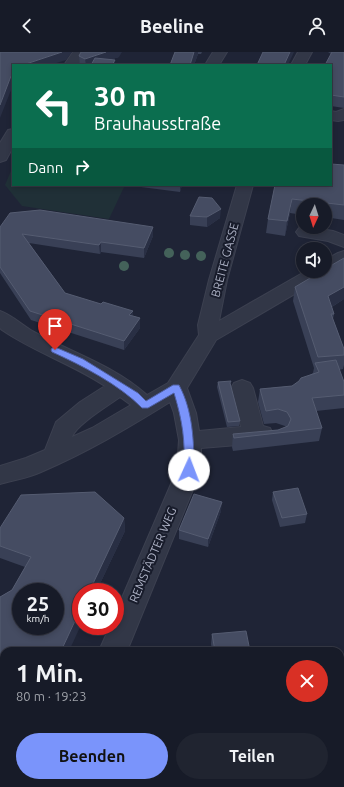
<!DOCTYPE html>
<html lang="de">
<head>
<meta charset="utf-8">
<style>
  :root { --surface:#171b28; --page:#202430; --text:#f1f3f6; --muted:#9ea1a8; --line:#363945; --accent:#7a94fb }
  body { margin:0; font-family:Ubuntu,sans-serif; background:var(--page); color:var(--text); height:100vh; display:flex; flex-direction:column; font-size:15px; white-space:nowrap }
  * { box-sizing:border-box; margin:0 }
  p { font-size:13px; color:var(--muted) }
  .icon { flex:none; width:22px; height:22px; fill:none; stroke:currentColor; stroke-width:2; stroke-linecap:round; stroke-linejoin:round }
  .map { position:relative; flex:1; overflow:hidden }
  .sheet { position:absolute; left:0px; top:595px; width:344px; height:140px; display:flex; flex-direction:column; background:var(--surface); border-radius:12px 12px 0 0; box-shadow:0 2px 6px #0003,0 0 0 1px var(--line) }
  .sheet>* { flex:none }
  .banner { position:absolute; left:12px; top:12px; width:320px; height:122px; border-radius:0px; box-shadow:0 2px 6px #0003,0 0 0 1px var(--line); background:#0b6e4f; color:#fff; overflow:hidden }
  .needle { width:26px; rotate:184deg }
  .tools { position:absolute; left:296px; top:146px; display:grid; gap:8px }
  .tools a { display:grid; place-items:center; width:36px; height:36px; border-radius:50%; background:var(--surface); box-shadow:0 2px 6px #0003,0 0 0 1px var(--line); font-size:20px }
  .speed { position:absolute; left:12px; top:531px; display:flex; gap:8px; font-size:20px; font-weight:700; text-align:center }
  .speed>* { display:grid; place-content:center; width:52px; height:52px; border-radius:50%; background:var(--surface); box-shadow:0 2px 6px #0003,0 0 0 1px var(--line); line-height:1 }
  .speed small { font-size:10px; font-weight:400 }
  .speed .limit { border:6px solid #d22; background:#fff; color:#111 }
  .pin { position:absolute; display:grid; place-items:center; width:34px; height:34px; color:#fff; margin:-41px -17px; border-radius:50% 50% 50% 0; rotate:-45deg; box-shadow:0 0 4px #0007 }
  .pin .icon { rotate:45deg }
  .me { position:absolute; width:44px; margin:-22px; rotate:2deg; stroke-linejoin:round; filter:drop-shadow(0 0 3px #0008) }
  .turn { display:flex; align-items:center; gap:14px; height:84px; padding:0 16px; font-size:18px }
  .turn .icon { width:52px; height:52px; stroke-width:2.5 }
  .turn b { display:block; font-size:28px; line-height:34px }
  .then { display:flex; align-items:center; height:38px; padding:0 16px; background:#0003; gap:8px; font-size:15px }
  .round { display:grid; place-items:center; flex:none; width:42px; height:42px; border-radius:21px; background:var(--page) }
  .head { display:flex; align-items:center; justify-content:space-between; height:68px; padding:0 16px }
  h1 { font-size:24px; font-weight:600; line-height:30px }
  .button { display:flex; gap:8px; margin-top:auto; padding:8px 16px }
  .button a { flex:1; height:46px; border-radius:24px; background:var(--accent); color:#111; font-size:16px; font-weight:600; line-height:46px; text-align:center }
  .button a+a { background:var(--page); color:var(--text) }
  header { display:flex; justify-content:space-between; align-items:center; height:52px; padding:0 16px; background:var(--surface); font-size:18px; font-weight:600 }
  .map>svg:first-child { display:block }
  .green { fill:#203037 }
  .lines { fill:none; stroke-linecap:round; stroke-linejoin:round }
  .minor-casing { stroke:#3c4050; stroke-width:2 }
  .minor { fill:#323747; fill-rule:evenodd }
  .tree { fill:#44625a }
  .wall { fill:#394056 }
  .shaded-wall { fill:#292f44 }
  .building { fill:#454c62; stroke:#555c71; fill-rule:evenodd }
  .route { fill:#7a94fb; stroke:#4f60a3 }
  .labels { text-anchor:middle; stroke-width:4; stroke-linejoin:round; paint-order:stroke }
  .street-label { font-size:12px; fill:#acb1c4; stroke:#181c2b }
</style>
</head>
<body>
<header><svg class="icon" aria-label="back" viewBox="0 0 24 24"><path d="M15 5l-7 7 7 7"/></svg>Beeline<svg class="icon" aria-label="person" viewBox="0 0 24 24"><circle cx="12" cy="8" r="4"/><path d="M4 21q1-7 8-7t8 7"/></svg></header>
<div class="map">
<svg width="344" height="735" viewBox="0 0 344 735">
  <rect width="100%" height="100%" fill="#1f2436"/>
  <!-- green -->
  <path class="green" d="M13,114V133H125L109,167L22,154L5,133Z"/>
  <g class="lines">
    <!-- minor casing -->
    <g class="minor-casing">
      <path id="minor" d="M73,0H87L78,13H64Z
        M213,0H227L219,13H205Z
        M298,0H312L305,13H291Z
        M344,57V68L338,69L331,68V59L336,60Z
        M13,77V95L6,108L0,110V91L8,78Z
        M237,133H253L227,228L219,269L306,219H325V208L338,201L344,199V213L216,288L187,336L196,361L199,379L241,375L231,336L234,331L242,328L250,331L253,336L263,374L270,376L273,382L270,388L262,391L201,396V418L127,599H99L110,574H115V562L177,418L179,388L174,361L170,350C128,376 86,401 41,420C28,426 14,428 0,432V414L26,406L45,398L56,370L80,350L105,334C72,312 34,300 2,278L0,276V259C12,263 23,274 34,280C73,301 113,313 147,343L168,331L199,283L198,273L209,228ZM120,345L131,353L92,376L72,385C76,373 109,353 120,345Z
        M307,175L333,179L344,183V195L328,189L299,184L296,180L299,176Z
        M47,731H77L76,735H46Z"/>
    </g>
    <!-- minor -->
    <use href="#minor" class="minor"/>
  </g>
  <!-- trees -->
  <g class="tree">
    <circle cx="169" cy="201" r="5"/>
    <circle cx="185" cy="203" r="5"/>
    <circle cx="201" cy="204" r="5"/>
    <circle cx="124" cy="214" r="5"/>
  </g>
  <!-- wall -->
  <path class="wall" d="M175,0H202L201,2H198L194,13H170Z
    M328,0H344V56L331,54V2Z
    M79,4L119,5L112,7L115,13H80Z
    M344,113V168L325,165V153H303V163L290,161L285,184L266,181L268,167L275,133Z
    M141,133H182L180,140L141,135Z
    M190,164L220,166L207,175L190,173Z
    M0,175H153V184L144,206L101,200L100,202L29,191L65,241L140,266V276L124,298L31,268L0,221Z
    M344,206V247L332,255L334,262L333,267L344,297V313L343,317L339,318L344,329V356L316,359L322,376L319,389L233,399L232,395L233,382L278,378L286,375L285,374L276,371L264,372L258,350L260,337L292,334L313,321L314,316L293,249L295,235Z
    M218,330L231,334L240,369L239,374L227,375L217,335Z
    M273,440L307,462L305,471L280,475L272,448Z
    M221,459L208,495L179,487V478Z
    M124,466L125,479L96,540H81L4,599V668L0,667V545L12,538L25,515L0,506V476Z
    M212,582L250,599H212L211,592Z
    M82,731H121L119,735H83Z"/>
  <!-- shaded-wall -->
  <path class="shaded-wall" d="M62,0H72L66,8L50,13H25L26,12Z
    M106,0H122L119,5L94,13H86L85,7Z
    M194,0H198V2L194,13H190Z
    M290,0H294L288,13H284Z
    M115,8V13H112Z
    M13,22V33L0,66V53L11,24Z
    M180,133H182L180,140Z
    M292,147L290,161L285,184L287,169Z
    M221,157L220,166L207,175V165Z
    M153,175V184L144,206V196Z
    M101,190V200L100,202L99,193Z
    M344,235V247L325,259L328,244Z
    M133,259V268L129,263Z
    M140,266V276L124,298V289Z
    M222,450L221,459L208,495V487Z
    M124,466L125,479L96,540H89Z
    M81,556V573L69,599H61Z
    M118,731H121L119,735H117Z"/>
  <!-- building -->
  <path class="building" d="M0,0H62L26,12L25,13H13V22L11,24L0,53Z
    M81,0H106L85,7L79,4Z
    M175,0H194L190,13H170Z
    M263,0H290L284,13H257Z
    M332,0H344V45L331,43V13H325Z
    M95,6L115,8L112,13H91Z
    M331,112L344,113V153L292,147L287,169L268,167L275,133H331Z
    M199,145L212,146L221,157L207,165L190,164Z
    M40,158L153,175L144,196L101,190L99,193L22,182L65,241L101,252L103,250L133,259L129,263L140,266L124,289L30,259L0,215V175L10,161Z
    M344,206V235L328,244L334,262H331L344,297V303L318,305L295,235L322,219H325V217Z
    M336,308L344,330V343L312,346L322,376L234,386L233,382L278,378L288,374L291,367L287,360L278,357L266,359L260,337L292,334L299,329L301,326L319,320L315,311Z
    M231,329L230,331L240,369L228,370L218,330Z
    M298,436L307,462L282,466L273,440Z
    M95,440L124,466L89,540H81V556L61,599H4V658L0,657V545L12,538L31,505L0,494V476L21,443ZM21,540H55V574H21Z
    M194,442L222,450L208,487L179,478Z
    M246,579L250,599H215L212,582Z
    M86,731H118L117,735H102Z
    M167,731H245V735H168Z"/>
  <!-- route -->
  <path class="route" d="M55,295L83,307L138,341L146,349L173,333H179C193,359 194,390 194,418L192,421H185L184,418C185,388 183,371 174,341L148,356H142C120,333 81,313 52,300L51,298L52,296Z"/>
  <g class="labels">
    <!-- street labels -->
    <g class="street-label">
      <text transform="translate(225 208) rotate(-75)" y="4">BREITE GASSE</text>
      <text transform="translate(153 503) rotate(-67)" y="4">REMSTÄDTER WEG</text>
    </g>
  </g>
</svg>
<div class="tools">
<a><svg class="needle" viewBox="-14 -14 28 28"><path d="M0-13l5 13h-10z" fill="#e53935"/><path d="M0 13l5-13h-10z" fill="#9ea1a8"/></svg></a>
<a><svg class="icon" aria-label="sound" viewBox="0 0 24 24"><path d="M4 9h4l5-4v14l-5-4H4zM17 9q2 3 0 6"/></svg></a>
</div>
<div class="speed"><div>25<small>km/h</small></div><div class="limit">30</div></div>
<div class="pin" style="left:55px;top:298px;background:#d93025"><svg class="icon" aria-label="arrive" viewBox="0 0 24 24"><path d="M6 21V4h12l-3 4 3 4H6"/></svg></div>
<svg class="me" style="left:189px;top:418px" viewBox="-20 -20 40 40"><circle r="19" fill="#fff"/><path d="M0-13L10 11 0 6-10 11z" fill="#7a94fb"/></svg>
<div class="banner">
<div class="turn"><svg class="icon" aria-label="left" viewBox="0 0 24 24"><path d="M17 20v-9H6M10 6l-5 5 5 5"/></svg><div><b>30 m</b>Brauhausstraße</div></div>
<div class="then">Dann<svg class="icon" aria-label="right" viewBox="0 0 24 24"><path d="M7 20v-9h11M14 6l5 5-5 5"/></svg></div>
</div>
<section class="sheet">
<div class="head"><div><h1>1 Min.</h1><p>80 m · 19:23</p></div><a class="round" style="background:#d93025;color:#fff"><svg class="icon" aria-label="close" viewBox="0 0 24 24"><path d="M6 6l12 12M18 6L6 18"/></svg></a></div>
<div class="button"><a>Beenden</a><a>Teilen</a></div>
</section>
</div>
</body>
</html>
